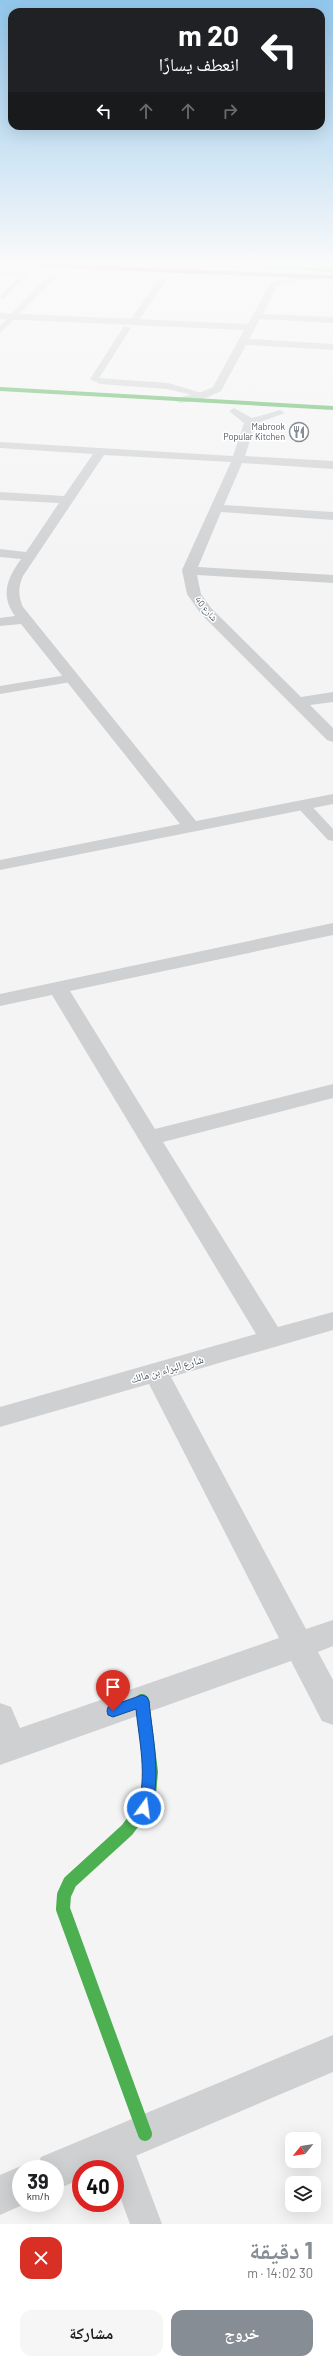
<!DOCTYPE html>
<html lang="ar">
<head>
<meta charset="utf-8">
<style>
  :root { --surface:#fff; --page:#f6f6f6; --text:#202124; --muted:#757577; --accent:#868d94 }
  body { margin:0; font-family:Barlow,"Noto Naskh Arabic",sans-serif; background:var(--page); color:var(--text); direction:rtl; height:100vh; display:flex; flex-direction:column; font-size:15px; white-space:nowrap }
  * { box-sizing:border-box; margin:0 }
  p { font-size:13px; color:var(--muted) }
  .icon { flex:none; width:22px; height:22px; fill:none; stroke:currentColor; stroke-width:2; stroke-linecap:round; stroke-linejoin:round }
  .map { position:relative; height:2224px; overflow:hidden; direction:ltr }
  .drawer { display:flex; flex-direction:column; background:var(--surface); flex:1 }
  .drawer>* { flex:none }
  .top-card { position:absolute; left:8px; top:8px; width:317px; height:122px; border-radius:12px; box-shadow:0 4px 16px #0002; direction:rtl; background:#202124; color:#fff; overflow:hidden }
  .needle { width:26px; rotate:240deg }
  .fabs { position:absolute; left:285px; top:2132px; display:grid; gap:8px }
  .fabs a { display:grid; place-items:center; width:36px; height:36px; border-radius:8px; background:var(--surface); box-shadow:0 4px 16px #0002; font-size:20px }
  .speed { position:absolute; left:12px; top:2160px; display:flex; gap:8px; font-size:20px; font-weight:700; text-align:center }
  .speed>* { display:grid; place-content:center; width:52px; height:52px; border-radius:50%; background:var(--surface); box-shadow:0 4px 16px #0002; line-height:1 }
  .speed small { font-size:10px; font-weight:400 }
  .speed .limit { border:6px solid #d22; background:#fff; color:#111 }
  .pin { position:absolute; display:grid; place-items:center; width:34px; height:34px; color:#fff; margin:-41px -17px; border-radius:50% 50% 50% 0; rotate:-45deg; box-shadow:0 0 4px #0007 }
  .pin .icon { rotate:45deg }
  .me { position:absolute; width:44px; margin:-22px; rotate:14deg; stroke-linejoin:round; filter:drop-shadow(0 0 3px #0008) }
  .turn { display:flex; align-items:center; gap:14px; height:84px; padding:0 20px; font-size:18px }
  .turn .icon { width:52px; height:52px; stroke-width:2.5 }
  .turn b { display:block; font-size:28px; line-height:34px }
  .lanes { display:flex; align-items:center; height:38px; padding:0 20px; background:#0003; justify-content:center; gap:20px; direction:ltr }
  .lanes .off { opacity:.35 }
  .round { display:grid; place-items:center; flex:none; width:42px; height:42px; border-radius:12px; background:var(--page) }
  .headline { display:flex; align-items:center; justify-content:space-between; height:68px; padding:0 20px }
  h1 { font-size:24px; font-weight:700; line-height:30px; color:var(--accent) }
  .cta { display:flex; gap:8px; margin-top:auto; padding:8px 20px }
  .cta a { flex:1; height:46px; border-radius:12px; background:var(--accent); color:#fff; font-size:16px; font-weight:700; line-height:46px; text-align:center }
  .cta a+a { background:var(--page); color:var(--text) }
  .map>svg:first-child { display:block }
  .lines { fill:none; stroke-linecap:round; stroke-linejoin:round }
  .lane { fill:#ced0d2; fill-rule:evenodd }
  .street { fill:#ced0d2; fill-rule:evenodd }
  .fast-far1 { stroke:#4caf50; stroke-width:4 }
  .fast { stroke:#4caf50; stroke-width:14 }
  .jam { stroke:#c62828; stroke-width:4 }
  .route { fill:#1a73e8; stroke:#114b97 }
  .labels { text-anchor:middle; stroke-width:3; stroke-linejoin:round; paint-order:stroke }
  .far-poi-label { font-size:9px; fill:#4a5661; stroke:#fff; text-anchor:end }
  .far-street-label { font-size:9px; fill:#4a5661; stroke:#fff }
  .street-label { font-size:11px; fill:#4a5661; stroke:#fff }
</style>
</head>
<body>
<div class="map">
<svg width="333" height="2224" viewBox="0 0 333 2224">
  <rect width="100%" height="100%" fill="#f4f4f4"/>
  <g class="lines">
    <!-- lane -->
    <path class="lane" d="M0,270L28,274L3,299L0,296L19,276L0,274Z
      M52,272L59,274L0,333V326Z
      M160,277L167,279L136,324H130L129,322Z
      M124,326L131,328L99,378L168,383L205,394V398L167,389L100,384L90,379Z
      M73,674L79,678L77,681L0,694V686Z
      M303,801L308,802L333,829V841L328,840L298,808L296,805L298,802Z
      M117,2129L128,2134L162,2224H130L115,2183V2169H110L101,2145L106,2134Z"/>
    <!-- street -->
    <path class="street" d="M310,273L313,274V278L277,286L263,314L333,317V323L260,319L249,339L333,344V350L246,345L221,391L206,398L181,403L177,402V398L199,393L213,387L244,330L0,319V313L248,324L271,282Z
      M234,408L252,418L280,410L285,413L255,424L245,456L333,461V469L242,463L224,505L333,512V520L221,512L198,567L333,575V583L197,575L201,594L211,608L301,697L333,692V702L310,705L333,728V742L327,740L201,614L187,594L182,570L231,462L104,455L23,576C18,587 18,596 23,607L196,821L333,794V804L0,870V860L180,824L21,624L0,626V618L15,616C0,595 7,579 21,559L0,557V549L26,552L59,503L0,500V492L64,496L93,454L0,448V442L233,456L244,423L229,411Z
      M333,923V935L70,991L155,1129L333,1084V1098L163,1142L278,1327L333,1312V1330L171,1377L306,1629L333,1620V1646L318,1652L333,1680V1725L322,1721L291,1661L0,1765V1703L11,1707L20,1728L279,1638L149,1384L0,1427V1407L256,1334L52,995L0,1006V994Z
      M333,2035V2072L105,2169H81V2179L55,2190V2169H36L41,2157Z
      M21,2166L27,2169H21V2203H27L0,2215V2175Z"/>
    <!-- fast-far1 -->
    <path class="fast-far1" d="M62,262L90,267
      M159,262L333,270
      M203,272L333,277
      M0,389L333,408"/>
    <!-- fast -->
    <path class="fast" d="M142,1701L151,1772L149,1795L145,1806L127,1830L70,1882L64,1895L63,1909L145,2134"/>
    <!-- jam -->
    <path class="jam" d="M0,263L203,272"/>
  </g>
  <!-- sky -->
  <linearGradient id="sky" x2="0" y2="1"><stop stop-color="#91c6eb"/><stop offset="0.46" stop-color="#fafafa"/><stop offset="1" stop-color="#fafafa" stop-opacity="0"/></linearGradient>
  <rect width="333" height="574" fill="url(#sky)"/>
  <!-- route -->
  <path class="route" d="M142,1695L147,1697L149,1701C152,1735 163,1781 149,1812L144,1814L139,1812L137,1808C148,1777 139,1740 136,1709L113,1717L108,1715L107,1711L108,1707Z"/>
  <!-- icons -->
  <defs>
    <g id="restaurant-ring" transform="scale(1)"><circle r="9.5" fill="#fff" stroke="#868d94" stroke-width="1.5"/><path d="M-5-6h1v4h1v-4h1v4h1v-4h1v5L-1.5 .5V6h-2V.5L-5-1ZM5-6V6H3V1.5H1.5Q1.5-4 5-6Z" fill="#868d94"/></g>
  </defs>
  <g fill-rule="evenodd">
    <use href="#restaurant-ring" x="299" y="432"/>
  </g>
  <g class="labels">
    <!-- far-poi labels -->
    <g class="far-poi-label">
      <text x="285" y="430">Mabrook<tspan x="285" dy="10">Popular Kitchen</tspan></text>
    </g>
    <!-- far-street labels -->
    <g class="far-street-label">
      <text transform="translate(206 609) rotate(49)" y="3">شارع 40</text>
    </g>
    <!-- street labels -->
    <g class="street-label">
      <text transform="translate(167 1369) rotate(-16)" y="4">شارع البراء بن مالك</text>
    </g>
  </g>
</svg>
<div class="fabs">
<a><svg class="needle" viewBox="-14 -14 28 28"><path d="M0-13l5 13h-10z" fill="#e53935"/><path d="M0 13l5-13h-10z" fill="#757577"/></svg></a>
<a><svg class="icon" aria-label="layers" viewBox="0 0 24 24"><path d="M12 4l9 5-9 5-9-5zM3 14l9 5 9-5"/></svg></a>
</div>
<div class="speed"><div>39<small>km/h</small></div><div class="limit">40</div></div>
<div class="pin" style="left:113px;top:1711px;background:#d93025"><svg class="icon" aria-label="arrive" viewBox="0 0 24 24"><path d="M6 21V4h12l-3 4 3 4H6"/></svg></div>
<svg class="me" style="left:144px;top:1808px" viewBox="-20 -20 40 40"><circle r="17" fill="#1a73e8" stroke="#fff" stroke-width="3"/><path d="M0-11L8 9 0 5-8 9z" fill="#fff"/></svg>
<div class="top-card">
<div class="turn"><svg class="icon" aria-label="left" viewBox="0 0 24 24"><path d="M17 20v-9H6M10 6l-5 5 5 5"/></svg><div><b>20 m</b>انعطف يسارًا</div></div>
<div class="lanes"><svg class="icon" aria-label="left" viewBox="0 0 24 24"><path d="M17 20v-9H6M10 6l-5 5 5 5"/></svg><svg class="icon off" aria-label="ahead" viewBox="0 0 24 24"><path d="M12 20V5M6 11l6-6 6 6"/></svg><svg class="icon off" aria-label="ahead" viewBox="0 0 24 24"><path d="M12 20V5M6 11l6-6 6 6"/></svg><svg class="icon off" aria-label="right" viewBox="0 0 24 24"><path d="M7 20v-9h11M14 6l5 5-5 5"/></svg></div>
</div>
</div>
<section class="drawer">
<div class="headline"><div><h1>1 دقيقة</h1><p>30 m · 14:02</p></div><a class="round" style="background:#d93025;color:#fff"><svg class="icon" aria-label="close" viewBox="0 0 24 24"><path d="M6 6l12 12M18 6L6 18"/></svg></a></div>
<div class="cta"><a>خروج</a><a>مشاركة</a></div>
</section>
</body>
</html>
